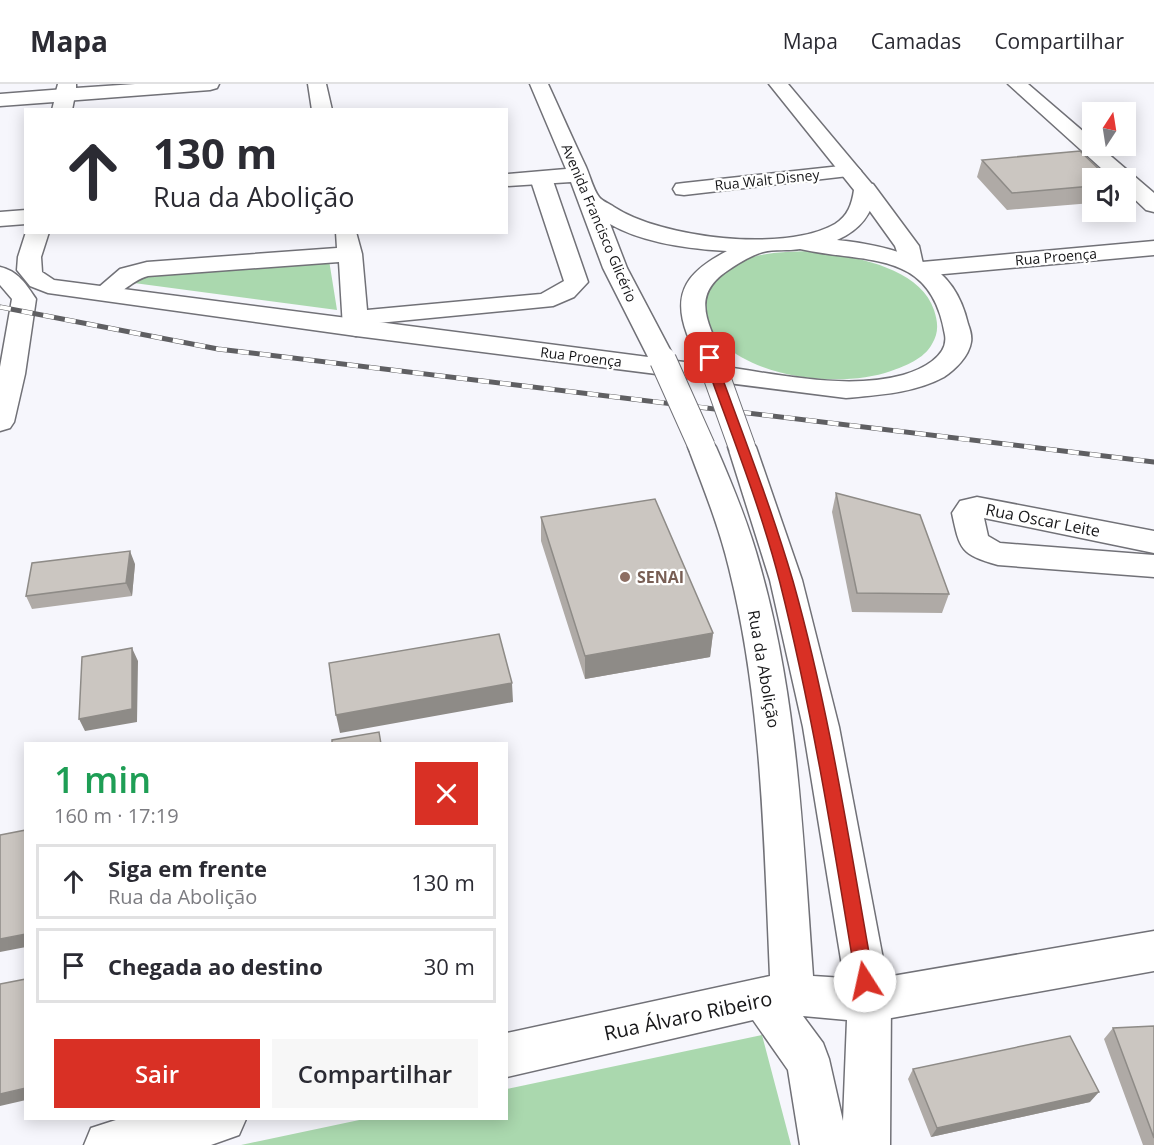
<!DOCTYPE html>
<html lang="pt">
<head>
<meta charset="utf-8">
<style>
  :root { --surface:#fff; --page:#f7f7f7; --text:#2b2b33; --muted:#7c7c81; --line:#e1e1e2; --accent:#d93025 }
  body { margin:0; font-family:"Open Sans",sans-serif; background:var(--page); color:var(--text); height:100vh; display:flex; flex-direction:column; font-size:22px; white-space:nowrap }
  * { box-sizing:border-box; margin:0 }
  p { font-size:20px; color:var(--muted) }
  .icon { flex:none; width:33px; height:33px; fill:none; stroke:currentColor; stroke-width:2; stroke-linecap:round; stroke-linejoin:round }
  .map { position:relative; flex:1; overflow:hidden }
  .details { position:absolute; left:24px; top:658px; width:484px; height:378px; display:flex; flex-direction:column; background:var(--surface); border-radius:0px; box-shadow:0 3px 15px #0003 }
  .details>* { flex:none }
  .guide { position:absolute; left:24px; top:24px; width:484px; height:126px; border-radius:0px; box-shadow:0 3px 15px #0003; background:#fff; color:var(--text); overflow:hidden }
  .needle { width:39px; rotate:12deg }
  .tools { position:absolute; left:1082px; top:18px; display:grid; gap:12px }
  .tools a { display:grid; place-items:center; width:54px; height:54px; border-radius:0px; background:var(--surface); box-shadow:0 3px 15px #0003; font-size:30px }
  .pin { position:absolute; display:grid; place-items:center; width:51px; height:51px; color:#fff; margin:-26px; border-radius:12px; box-shadow:0 3px 9px #0006 }
  .me { position:absolute; width:66px; margin:-33px; rotate:350deg; stroke-linejoin:round; filter:drop-shadow(0 0 4px #0008) }
  .turn { display:flex; align-items:center; gap:21px; height:126px; padding:0 30px; font-size:27px }
  .turn .icon { width:78px; height:78px; stroke-width:2.5 }
  .turn b { display:block; font-size:42px; line-height:51px }
  .round { display:grid; place-items:center; flex:none; width:63px; height:63px; border-radius:0px; background:var(--page) }
  .headline { display:flex; align-items:center; justify-content:space-between; height:102px; padding:0 30px }
  h1 { font-size:36px; font-weight:600; line-height:45px; color:#1e9e55 }
  .button { display:flex; gap:12px; margin-top:auto; padding:12px 30px }
  .button a { flex:1; height:69px; border-radius:0px; background:var(--accent); color:#fff; font-size:24px; font-weight:600; line-height:69px; text-align:center }
  .button a+a { background:var(--page); color:var(--text) }
  ul { padding:0; list-style:none }
  li { display:flex; align-items:center; gap:18px; height:75px; margin:0 12px 9px; padding:0 18px; border:3px solid var(--line); border-radius:0px }
  li div { flex:1 }
  li b { display:block; font-size:22px }
  li em { font-style:normal }
  header { display:flex; align-items:center; gap:36px; box-sizing:border-box; height:84px; padding:0 30px; background:var(--surface); border-bottom:2px solid var(--line) }
  header strong { font-size:28px }
  nav { display:flex; gap:33px; margin-inline-start:auto; font-size:21px }
  .map>svg:first-child { display:block }
  .green { fill:#aad8ae }
  .lines { fill:none; stroke-linecap:round; stroke-linejoin:round }
  .minor-casing { stroke:#717177; stroke-width:3 }
  .tertiary-casing { stroke:#717177; stroke-width:3 }
  .secondary-casing { stroke:#717177; stroke-width:3 }
  .primary-casing { stroke:#717177; stroke-width:3 }
  .minor { fill:#fff; fill-rule:evenodd }
  .tertiary { fill:#fff; fill-rule:evenodd }
  .secondary { fill:#fff; fill-rule:evenodd }
  .primary { fill:#fff; fill-rule:evenodd }
  .rail-casing { stroke:#5f5f62; stroke-width:5 }
  .rail { stroke:#fff; stroke-width:4; stroke-dasharray:11; stroke-linecap:butt }
  .primary-bridge-casing { stroke:#717177; stroke-width:28; stroke-linecap:butt }
  .primary-bridge { stroke:#fff; stroke-width:26 }
  .wall { fill:#afaaa6 }
  .shaded-wall { fill:#8e8b87 }
  .building { fill:#cbc6c1; stroke:#8e8b87; stroke-width:1.5 }
  .route { fill:#d93025; stroke:#8d1f18; stroke-width:1.5 }
  .education-dot { fill:#8d6e63; stroke:#fff; stroke-width:2 }
  .labels { text-anchor:middle; stroke-width:4.5; stroke-linejoin:round; paint-order:stroke }
  .far-street-label { font-size:14px; fill:#161618; stroke:#fff }
  .street-label { font-size:16px; fill:#161618; stroke:#fff }
  .education-label { font-size:16px; font-weight:bold; fill:#785e54; stroke:#fff; text-anchor:start }
  .near-street-label { font-size:20px; fill:#161618; stroke:#fff }
</style>
</head>
<body>
<header>
<strong>Mapa</strong>
<nav><a>Mapa</a><a>Camadas</a><a>Compartilhar</a></nav>
</header>
<div class="map">
<svg width="1154" height="1061" viewBox="0 0 1154 1061">
  <rect width="100%" height="100%" fill="#f6f6fc"/>
  <!-- green -->
  <path class="green" d="M809,167C848,171 920,182 934,226C938,238 939,249 932,260C924,275 905,282 891,287C843,304 761,295 723,260C685,226 704,191 746,175C766,168 788,168 809,167Z
    M329,176L337,226L134,199V190Z
    M762,951L791,1061H241L364,1035H507V1005Z"/>
  <g class="lines">
    <!-- minor casing -->
    <g class="minor-casing">
      <path id="minor" d="M308,0H326L332,26H312Z
        M850,81L857,83L861,87L857,91L684,111L676,110L673,105L676,100L684,99Z
        M541,88L549,89L552,94L588,198L574,213L553,222L368,240L365,249L356,252L347,249L343,244L339,178L148,192C128,197 117,219 95,214L92,209L120,185L147,178L337,164L336,148H356L362,170L367,226L541,210L564,197L530,94L533,89Z
        M865,99L873,100L919,162L923,180L919,185L911,187L903,185L895,162L854,105L857,100Z
        M977,413L1154,447V469L984,434L988,452L1000,459L1154,471V493L998,481C960,470 960,466 952,429L960,417Z"/>
    </g>
    <!-- tertiary casing -->
    <g class="tertiary-casing">
      <path id="tertiary" d="M1008,0H1028L1092,55V62H1099L1154,109V128L1146,126L1125,106V94H1112Z
        M1154,847V887L869,938L854,932L847,917L854,902L869,896Z"/>
    </g>
    <!-- secondary casing -->
    <g class="secondary-casing">
      <path id="secondary" d="M58,0H76V4L135,0H219L217,4L210,6L65,17L58,15L55,11Z
        M1154,157V171L922,192L914,190L910,185L914,180L922,178Z
        M0,183C18,187 26,200 36,215L25,290L14,338L10,344L0,347V283L12,215L0,201Z"/>
    </g>
    <!-- primary casing -->
    <g class="primary-casing">
      <path id="primary" d="M530,0H548C561,28 573,56 586,83C590,92 593,105 599,113C602,117 610,120 614,123C661,154 785,169 835,140C848,132 852,120 854,106L769,0H788L876,105C873,130 860,146 837,156C866,159 898,165 925,179C949,191 962,214 968,240C970,245 972,253 971,258C969,272 955,286 944,293C915,309 878,311 846,314L356,252L48,209L30,202L17,186L18,173L26,148H49L41,173L42,188L54,196L648,273L603,184L571,98L507,102V90L566,85ZM610,140C643,159 689,165 727,167C689,187 671,207 687,250C691,260 695,272 702,280L676,277L627,184ZM800,165C866,180 931,164 945,251C949,273 920,286 903,291C844,307 772,289 713,281L719,280L723,274C708,238 689,211 730,185C739,179 752,171 763,168C775,165 788,167 800,165Z
        M65,5L72,7L75,11L72,26H52L54,18L0,22V10Z
        M26,126V140L0,142V128Z
        M702,354L712,357L716,363C733,402 749,441 760,482C798,615 803,756 813,892L844,894L803,643L770,496L728,363L732,357L742,354L752,357L756,363L802,496L839,643L891,917L890,1061H800L788,986L753,936L507,993V949L770,892C764,756 762,616 729,484C719,442 703,403 688,363L692,357ZM803,932L847,936L843,1037L829,975L823,959Z
        M119,1035H246L239,1051L211,1061H84L91,1044Z"/>
    </g>
    <!-- minor -->
    <use href="#minor" class="minor"/>
    <!-- tertiary -->
    <use href="#tertiary" class="tertiary"/>
    <!-- secondary -->
    <use href="#secondary" class="secondary"/>
    <!-- primary -->
    <use href="#primary" class="primary"/>
    <!-- rail casing -->
    <g class="rail-casing">
      <path id="rail" d="M0,223L218,265L1154,378"/>
    </g>
    <!-- rail -->
    <use href="#rail" class="rail"/>
    <!-- primary-bridge casing -->
    <g class="primary-bridge-casing">
      <path id="primary-bridge" d="M710,274L742,363
        M663,276L702,363"/>
    </g>
    <!-- primary-bridge -->
    <use href="#primary-bridge" class="primary-bridge"/>
  </g>
  <!-- wall -->
  <path class="wall" d="M982,76L1092,94V119L1007,126L977,93Z
    M836,409L949,510L942,529L852,528L832,428Z
    M541,433L713,549L710,573L585,595L541,457Z
    M135,480L132,512L32,525L26,512Z
    M1154,942V1061H1143L1104,955L1113,944Z
    M913,985L1090,1018L931,1053L908,995Z"/>
  <!-- shaded-wall -->
  <path class="shaded-wall" d="M130,467L135,480L132,512L126,499Z
    M713,549L710,573L585,595V572Z
    M132,564L138,577L137,638L85,647L79,635Z
    M512,599L513,618L340,649L336,631Z
    M26,850V863L0,868V855Z
    M26,1004V1016L0,1022V1010Z
    M1099,1008L1090,1018L931,1053L937,1044Z"/>
  <!-- building -->
  <path class="building" d="M1080,67L1108,94H1092V102L1012,109L982,76Z
    M836,409L920,431L949,510L857,509Z
    M655,415L713,549L585,572L541,433Z
    M130,467L126,499L26,512L32,479Z
    M499,550L512,599L336,631L329,579Z
    M132,564V625L79,635L82,573Z
    M379,648L381,660H332V656Z
    M26,746V850L0,855V751Z
    M26,895V1004L0,1010V900Z
    M1154,942V1054L1113,944Z
    M1070,952L1099,1008L937,1044L913,985Z"/>
  <!-- route -->
  <path class="route" d="M710,271L715,274C742,348 771,422 793,497C830,628 850,763 874,897L871,902L865,905L859,902L856,897C834,763 813,630 780,499C761,424 730,347 704,274Z"/>
  <!-- markers -->
  <circle class="education-dot" cx="625" cy="493" r="6"/>
  <g class="labels">
    <!-- far-street labels -->
    <g class="far-street-label">
      <text transform="translate(767 96) rotate(-6)" y="5">Rua Walt Disney</text>
      <text transform="translate(599 139) rotate(67)" y="5">Avenida Francisco Glicério</text>
      <text transform="translate(1056 173) rotate(-5)" y="5">Rua Proença</text>
      <text transform="translate(581 273) rotate(7)" y="5">Rua Proença</text>
    </g>
    <!-- street labels -->
    <g class="street-label">
      <text transform="translate(1043 436) rotate(11)" y="6">Rua Oscar Leite</text>
      <text transform="translate(764 585) rotate(80)" y="6">Rua da Abolição</text>
    </g>
    <!-- education labels -->
    <g class="education-label">
      <text x="637" y="499">SENAI</text>
    </g>
    <!-- near-street labels -->
    <g class="near-street-label">
      <text transform="translate(688 932) rotate(-12)" y="7">Rua Álvaro Ribeiro</text>
    </g>
  </g>
</svg>
<div class="tools">
<a><svg class="needle" viewBox="-14 -14 28 28"><path d="M0-13l5 13h-10z" fill="#e53935"/><path d="M0 13l5-13h-10z" fill="#7c7c81"/></svg></a>
<a><svg class="icon" aria-label="sound" viewBox="0 0 24 24"><path d="M4 9h4l5-4v14l-5-4H4zM17 9q2 3 0 6"/></svg></a>
</div>
<div class="pin" style="left:710px;top:274px;background:#d93025"><svg class="icon" aria-label="arrive" viewBox="0 0 24 24"><path d="M6 21V4h12l-3 4 3 4H6"/></svg></div>
<svg class="me" style="left:865px;top:897px" viewBox="-20 -20 40 40"><circle r="19" fill="#fff"/><path d="M0-13L10 11 0 6-10 11z" fill="#d93025"/></svg>
<div class="guide">
<div class="turn"><svg class="icon" aria-label="ahead" viewBox="0 0 24 24"><path d="M12 20V5M6 11l6-6 6 6"/></svg><div><b>130 m</b>Rua da Abolição</div></div>
</div>
<section class="details">
<div class="headline"><div><h1>1 min</h1><p>160 m · 17:19</p></div><a class="round" style="background:#d93025;color:#fff"><svg class="icon" aria-label="close" viewBox="0 0 24 24"><path d="M6 6l12 12M18 6L6 18"/></svg></a></div>
<ul>
<li><svg class="icon" aria-label="ahead" viewBox="0 0 24 24"><path d="M12 20V5M6 11l6-6 6 6"/></svg><div><b>Siga em frente</b><p>Rua da Abolição</p></div><em>130 m</em></li>
<li><svg class="icon" aria-label="arrive" viewBox="0 0 24 24"><path d="M6 21V4h12l-3 4 3 4H6"/></svg><div><b>Chegada ao destino</b></div><em>30 m</em></li>
</ul>
<div class="button"><a>Sair</a><a>Compartilhar</a></div>
</section>
</div>
</body>
</html>
